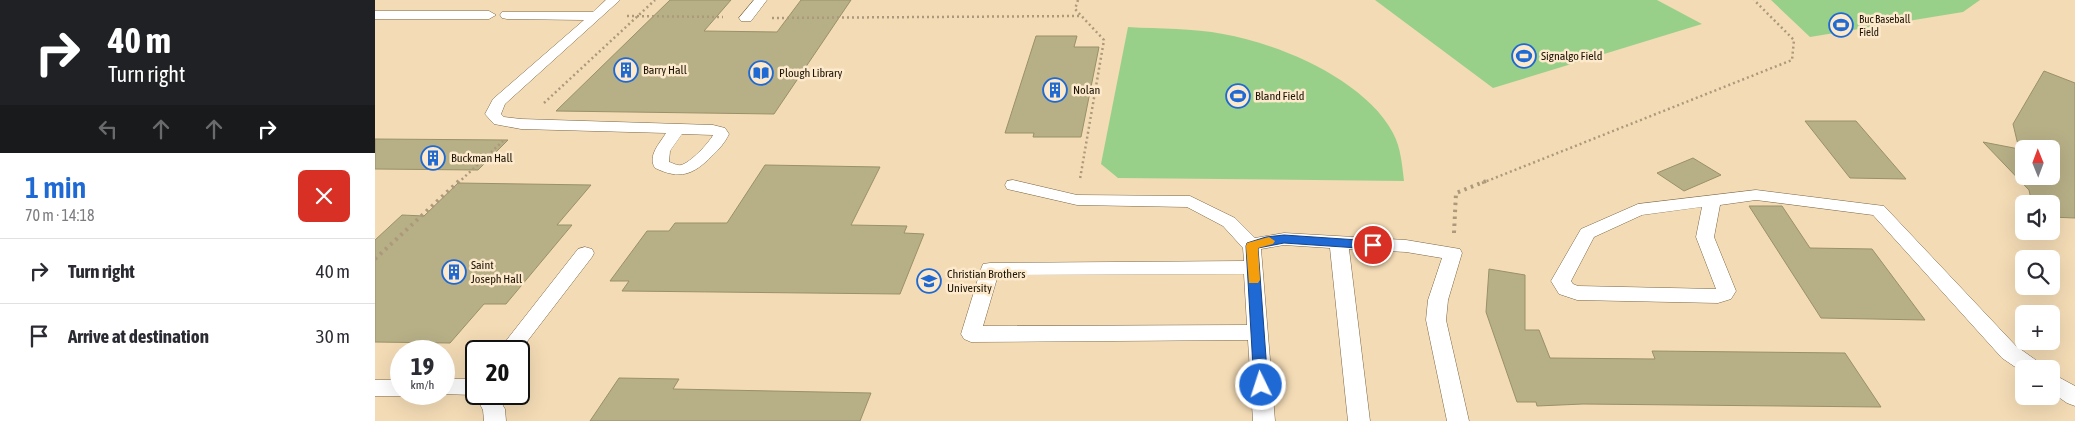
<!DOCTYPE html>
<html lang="en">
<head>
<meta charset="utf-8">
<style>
  :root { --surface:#fff; --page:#f7f7f7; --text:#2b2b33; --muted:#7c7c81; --line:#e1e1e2; --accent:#1f69d4 }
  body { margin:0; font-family:"Asap Condensed",sans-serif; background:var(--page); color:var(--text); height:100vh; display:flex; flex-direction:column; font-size:19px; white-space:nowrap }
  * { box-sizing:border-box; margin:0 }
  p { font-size:16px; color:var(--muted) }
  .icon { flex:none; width:28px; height:28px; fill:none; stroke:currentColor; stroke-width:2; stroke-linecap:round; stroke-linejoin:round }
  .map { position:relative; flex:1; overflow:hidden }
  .details { display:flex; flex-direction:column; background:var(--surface); width:375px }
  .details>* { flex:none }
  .top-card { background:#202124; color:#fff; overflow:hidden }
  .needle { width:32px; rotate:359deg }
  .fabs { position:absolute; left:1640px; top:140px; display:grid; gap:10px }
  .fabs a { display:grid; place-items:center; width:45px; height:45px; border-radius:8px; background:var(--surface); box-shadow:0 5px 20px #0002; font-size:25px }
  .speed { position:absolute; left:15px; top:340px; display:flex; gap:10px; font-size:25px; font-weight:700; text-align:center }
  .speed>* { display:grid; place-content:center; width:65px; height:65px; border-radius:50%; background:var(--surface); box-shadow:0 5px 20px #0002; line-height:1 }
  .speed small { font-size:12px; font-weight:400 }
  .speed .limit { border:2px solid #111; border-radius:8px; background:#fff; color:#111 }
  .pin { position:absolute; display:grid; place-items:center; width:42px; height:42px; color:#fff; margin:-21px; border:2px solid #fff; border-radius:50%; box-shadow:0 1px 5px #0007 }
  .me { position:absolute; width:55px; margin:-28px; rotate:356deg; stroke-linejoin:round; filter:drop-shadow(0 0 4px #0008) }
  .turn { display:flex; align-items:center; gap:18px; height:105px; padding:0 25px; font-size:22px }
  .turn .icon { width:65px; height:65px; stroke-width:2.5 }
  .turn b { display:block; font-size:35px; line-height:42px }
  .lanes { display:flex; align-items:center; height:48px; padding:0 25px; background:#0003; justify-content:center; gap:25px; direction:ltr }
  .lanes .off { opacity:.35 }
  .round { display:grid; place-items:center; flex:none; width:52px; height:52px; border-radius:8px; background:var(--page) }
  .headline { display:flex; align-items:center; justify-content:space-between; height:85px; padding:0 25px }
  h1 { font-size:30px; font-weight:600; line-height:38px; color:var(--accent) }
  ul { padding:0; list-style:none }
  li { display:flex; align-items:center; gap:15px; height:65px; padding:0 25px; border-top:1px solid var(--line) }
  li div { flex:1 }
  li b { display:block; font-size:19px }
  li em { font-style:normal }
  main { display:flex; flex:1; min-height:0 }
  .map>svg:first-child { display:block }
  .green { fill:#99d089 }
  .building { fill:#b7af86; stroke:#999169; fill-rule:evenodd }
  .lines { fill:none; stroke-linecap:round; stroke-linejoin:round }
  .lane-casing { stroke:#7c6744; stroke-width:1 }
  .path-far1 { stroke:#ac997b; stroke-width:2.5; stroke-dasharray:2 3; stroke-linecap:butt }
  .path { stroke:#ac997b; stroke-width:4; stroke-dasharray:2.5 4.5; stroke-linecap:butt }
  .lane { fill:#fff; fill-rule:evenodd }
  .route { fill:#1f69d4; stroke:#14448a }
  .slow { fill:#f59e0b }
  .labels { text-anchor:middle; stroke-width:5; stroke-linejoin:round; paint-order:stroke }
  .far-poi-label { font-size:11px; fill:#1d1507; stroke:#fde9cb; text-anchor:start }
  .poi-label { font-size:12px; fill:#1d1507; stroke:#fde9cb; text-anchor:start }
</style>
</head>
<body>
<main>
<section class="details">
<div class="top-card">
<div class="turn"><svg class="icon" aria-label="right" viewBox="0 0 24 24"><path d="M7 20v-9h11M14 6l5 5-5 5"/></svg><div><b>40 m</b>Turn right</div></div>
<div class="lanes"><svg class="icon off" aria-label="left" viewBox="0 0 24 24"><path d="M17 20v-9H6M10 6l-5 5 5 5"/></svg><svg class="icon off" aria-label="ahead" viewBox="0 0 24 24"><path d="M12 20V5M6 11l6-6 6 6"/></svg><svg class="icon off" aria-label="ahead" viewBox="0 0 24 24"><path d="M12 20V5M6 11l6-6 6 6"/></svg><svg class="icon" aria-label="right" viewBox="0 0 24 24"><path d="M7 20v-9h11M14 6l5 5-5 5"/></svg></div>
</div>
<div class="headline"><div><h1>1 min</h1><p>70 m · 14:18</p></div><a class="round" style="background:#d93025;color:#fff"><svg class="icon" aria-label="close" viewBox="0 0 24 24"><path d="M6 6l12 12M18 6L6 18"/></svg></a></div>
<ul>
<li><svg class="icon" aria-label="right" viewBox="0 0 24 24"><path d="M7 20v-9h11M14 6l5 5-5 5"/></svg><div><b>Turn right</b></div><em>40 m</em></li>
<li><svg class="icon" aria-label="arrive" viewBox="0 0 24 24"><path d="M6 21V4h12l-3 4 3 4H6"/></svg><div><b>Arrive at destination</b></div><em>30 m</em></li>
</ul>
</section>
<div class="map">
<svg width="1700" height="421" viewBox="0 0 1700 421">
  <rect width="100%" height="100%" fill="#f3dbb5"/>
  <!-- green -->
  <path class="green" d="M1000,0H1282L1327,24L1118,88Z
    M1396,0H1605L1588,12L1435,37Z
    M753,27C785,29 818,28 848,34C905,44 990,80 1018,133C1026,148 1027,165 1029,181L743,178L726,164Z"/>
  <!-- building -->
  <path class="building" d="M295,0H356L329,31L402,32L426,0H476L399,114L181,111Z
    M661,36H702L699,47H724L706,137H658L659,133H630Z
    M1669,71L1700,83V218L1676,217V204H1657L1654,190L1608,142L1644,149L1638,124ZM1649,149H1676V176H1649Z
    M1430,121H1481L1531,179L1475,178Z
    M0,139L133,140L103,170L0,169Z
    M1318,158L1346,175L1309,191L1282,173Z
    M390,165L505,167L476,225L532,226L529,233L549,234L525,294L247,291L254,281H235L272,231H294L300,223H352Z
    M83,183L216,185L182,225H197L131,304H109L75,343L0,342V240L27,215L49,216Z
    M1374,206H1407L1435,248L1497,249L1550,320L1446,318Z
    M1114,269L1150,275V330H1164L1175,358L1280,359L1277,351L1470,353L1506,407L1208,404L1162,406L1161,402H1142L1111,312Z
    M244,378L304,379L298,389L496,393L485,421H215Z"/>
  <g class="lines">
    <!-- lane casing -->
    <g class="lane-casing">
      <path id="lane" d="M231,0H245L130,104L126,114L129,117L146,119L338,125L350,128L354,134C350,143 344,149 337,156C318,175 305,180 280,168C272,156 285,143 291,133L146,129L119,124L110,114L118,99L209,20L132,19L127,18L125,15L127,12H218ZM307,134L338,135C334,143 315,163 306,165C302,166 298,163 294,162L295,151Z
        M379,0H392L376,21H366L364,18Z
        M0,11H114L121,15L114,19H0Z
        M638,180L702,195L815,196L860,218L880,238L909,233L1031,240L1085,249L1087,253L1073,300L1071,320L1094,421H1072L1051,320L1053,300L1067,258L1031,252L974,249L995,421H973L955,248L909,245L886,249L900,421H878L873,340L596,342L589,339L586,334L606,269L608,264L615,263L869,261L868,248L848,226L812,207L702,205L632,189L630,185L632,181ZM869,274L872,325L608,326L623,275Z
        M1381,190L1509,206L1641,346L1665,363L1668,369H1649V373L1627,358L1498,215L1381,200L1345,205L1339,237L1361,291L1356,299L1343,303L1202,300L1184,294L1176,281L1206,229L1263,204ZM1327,207L1321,237L1341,289L1203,286L1198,284L1196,281L1219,237L1267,215Z
        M210,247L217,249L219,253L217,257L144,352L123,351L203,249Z
        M1676,373L1700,386V406L1692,403L1676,392Z
        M69,379H101V394H121L130,409L131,421H109L108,410L100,395L64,394H69Z
        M0,380H26V394H34L26,396H0Z"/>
    </g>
    <!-- path-far1 -->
    <path class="path-far1" d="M703,0L700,9L729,40L705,179
      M252,16L348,17
      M397,18L706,16
      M169,103L280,0
      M83,183L128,141
      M1107,183L1417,60L1419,40L1379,0"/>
    <!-- path -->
    <path class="path" d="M1079,233L1081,193L1111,181
      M0,259L84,181"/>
    <!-- lane -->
    <use href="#lane" class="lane"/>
  </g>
  <!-- route -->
  <path class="route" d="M909,235L998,241L1003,245L998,249L909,243L883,248L893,385L891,389L886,391L881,389L879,385L871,246L872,243L891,237Z"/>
  <!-- slow -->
  <path class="slow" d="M894,237L900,241L898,244L883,248L885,280L883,283H874L871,246L872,243Z"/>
  <!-- icons -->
  <defs>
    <g id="stadium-ring" transform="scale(1.25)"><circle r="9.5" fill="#fde9cb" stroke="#1f69d4" stroke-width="1.5"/><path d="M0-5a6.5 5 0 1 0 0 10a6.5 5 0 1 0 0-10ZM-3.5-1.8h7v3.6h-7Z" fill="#1f69d4"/></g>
    <g id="building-ring" transform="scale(1.25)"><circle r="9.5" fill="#fde9cb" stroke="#1f69d4" stroke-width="1.5"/><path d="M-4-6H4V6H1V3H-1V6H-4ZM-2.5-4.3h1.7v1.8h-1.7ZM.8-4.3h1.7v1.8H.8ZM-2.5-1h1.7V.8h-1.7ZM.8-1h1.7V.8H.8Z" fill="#1f69d4"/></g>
    <g id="library-ring" transform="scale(1.25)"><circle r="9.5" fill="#fde9cb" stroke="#1f69d4" stroke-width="1.5"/><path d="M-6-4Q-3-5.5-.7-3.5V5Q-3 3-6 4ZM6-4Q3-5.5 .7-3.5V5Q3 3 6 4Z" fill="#1f69d4"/></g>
    <g id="university-ring" transform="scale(1.25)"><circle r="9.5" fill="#fde9cb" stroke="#1f69d4" stroke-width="1.5"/><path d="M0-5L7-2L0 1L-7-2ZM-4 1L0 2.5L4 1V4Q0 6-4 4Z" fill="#1f69d4"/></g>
  </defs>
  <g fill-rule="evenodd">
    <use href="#stadium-ring" x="1466" y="25"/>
    <use href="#stadium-ring" x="1149" y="56"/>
    <use href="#building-ring" x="251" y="70"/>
    <use href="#library-ring" x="386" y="73"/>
    <use href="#building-ring" x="680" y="90"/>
    <use href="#stadium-ring" x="863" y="96"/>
    <use href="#building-ring" x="58" y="158"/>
    <use href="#building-ring" x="79" y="272"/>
    <use href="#university-ring" x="554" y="281"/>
  </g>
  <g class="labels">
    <!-- far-poi labels -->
    <g class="far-poi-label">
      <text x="1484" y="23">Buc Baseball<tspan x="1484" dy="13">Field</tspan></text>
    </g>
    <!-- poi labels -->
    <g class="poi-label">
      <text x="1166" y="60">Signalgo Field</text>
      <text x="268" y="74">Barry Hall</text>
      <text x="404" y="77">Plough Library</text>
      <text x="698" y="94">Nolan</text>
      <text x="880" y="100">Bland Field</text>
      <text x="76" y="162">Buckman Hall</text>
      <text x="96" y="269">Saint<tspan x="96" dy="14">Joseph Hall</tspan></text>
      <text x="572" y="278">Christian Brothers<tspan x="572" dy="14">University</tspan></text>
    </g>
  </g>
</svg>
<div class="fabs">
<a><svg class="needle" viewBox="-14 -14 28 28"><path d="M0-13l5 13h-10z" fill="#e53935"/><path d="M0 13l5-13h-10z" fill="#7c7c81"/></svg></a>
<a><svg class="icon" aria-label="sound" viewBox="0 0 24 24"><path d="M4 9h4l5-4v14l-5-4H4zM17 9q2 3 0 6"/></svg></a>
<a><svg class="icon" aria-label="search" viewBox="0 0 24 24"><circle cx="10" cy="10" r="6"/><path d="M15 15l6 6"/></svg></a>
<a>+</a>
<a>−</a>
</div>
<div class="speed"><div>19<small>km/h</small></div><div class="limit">20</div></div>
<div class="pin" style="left:998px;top:245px;background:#d93025"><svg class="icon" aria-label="arrive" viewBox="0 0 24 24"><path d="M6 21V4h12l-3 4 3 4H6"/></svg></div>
<svg class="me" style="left:886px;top:385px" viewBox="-20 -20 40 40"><circle r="17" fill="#1f69d4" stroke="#fff" stroke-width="3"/><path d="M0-11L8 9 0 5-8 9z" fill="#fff"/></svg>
</div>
</main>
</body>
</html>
